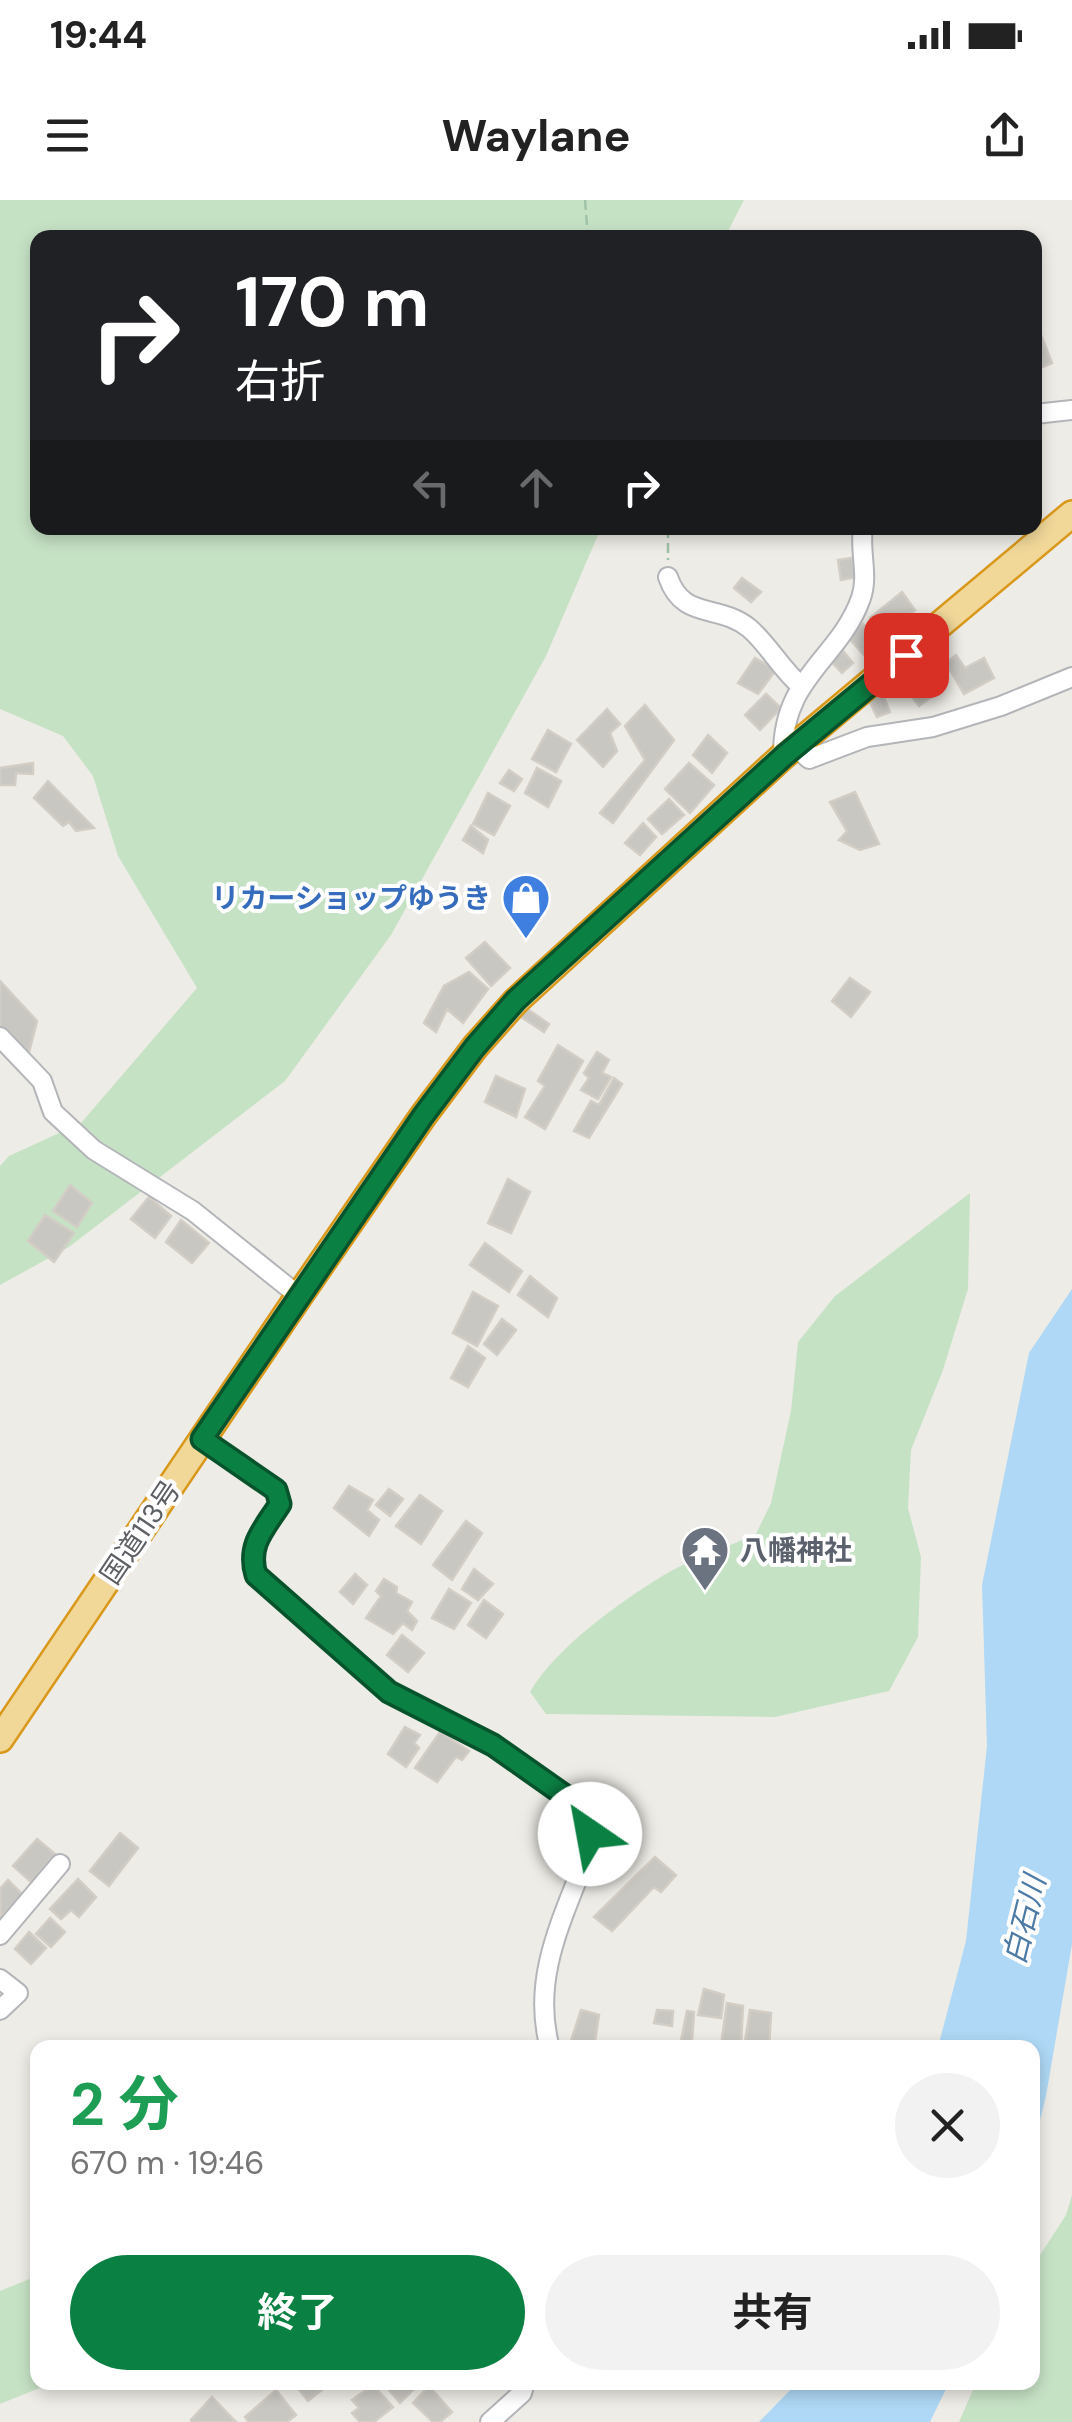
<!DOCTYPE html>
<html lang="ja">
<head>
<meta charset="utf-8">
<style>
  :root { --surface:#fff; --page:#f2f2f2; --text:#222; --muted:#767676; --accent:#0b8043 }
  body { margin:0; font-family:"DM Sans","Noto Sans JP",sans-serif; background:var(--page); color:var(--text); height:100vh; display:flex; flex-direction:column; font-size:38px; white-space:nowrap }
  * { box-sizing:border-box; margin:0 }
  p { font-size:32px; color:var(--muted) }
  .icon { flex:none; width:55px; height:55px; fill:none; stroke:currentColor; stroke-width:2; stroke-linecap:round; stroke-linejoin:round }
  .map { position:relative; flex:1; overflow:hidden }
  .details { position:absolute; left:30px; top:1840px; width:1010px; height:350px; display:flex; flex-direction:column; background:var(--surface); border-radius:20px; box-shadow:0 5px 15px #0003 }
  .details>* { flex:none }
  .top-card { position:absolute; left:30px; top:30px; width:1012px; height:305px; border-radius:20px; box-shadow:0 5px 15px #0003; background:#202124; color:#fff; overflow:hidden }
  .pin { position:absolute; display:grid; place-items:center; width:85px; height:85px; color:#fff; margin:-42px; border-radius:20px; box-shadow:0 5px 15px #0006 }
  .me { position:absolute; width:110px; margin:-55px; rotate:327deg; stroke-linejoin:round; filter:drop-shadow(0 0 8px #0008) }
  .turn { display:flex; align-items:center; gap:35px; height:210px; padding:0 40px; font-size:45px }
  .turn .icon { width:130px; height:130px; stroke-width:2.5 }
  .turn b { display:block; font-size:70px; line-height:85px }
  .lanes { display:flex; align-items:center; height:95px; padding:0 40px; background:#0003; justify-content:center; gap:50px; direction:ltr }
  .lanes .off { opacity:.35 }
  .round { display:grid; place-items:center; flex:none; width:105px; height:105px; border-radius:52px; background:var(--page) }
  .summary { display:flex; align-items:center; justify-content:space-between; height:170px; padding:0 40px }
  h1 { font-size:60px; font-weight:700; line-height:75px; color:#1e9e55 }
  .button { display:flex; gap:20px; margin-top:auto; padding:20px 40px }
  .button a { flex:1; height:115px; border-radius:60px; background:var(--accent); color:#fff; font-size:40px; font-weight:700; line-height:115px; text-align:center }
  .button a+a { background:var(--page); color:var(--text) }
  .status { display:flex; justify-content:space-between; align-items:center; height:70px; padding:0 50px; background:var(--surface); direction:ltr }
  .status svg { height:28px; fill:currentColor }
  header { display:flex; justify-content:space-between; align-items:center; height:130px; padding:0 40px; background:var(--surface); font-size:45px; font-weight:700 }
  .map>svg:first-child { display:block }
  .green { fill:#c6e2c5 }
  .water { fill:#aed8f5 }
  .building { fill:#c9c7c2; stroke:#d2cdc5; stroke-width:2.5 }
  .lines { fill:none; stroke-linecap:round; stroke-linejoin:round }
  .minor-casing { stroke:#b3b5b9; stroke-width:22 }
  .highway-casing { stroke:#d9981a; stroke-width:30 }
  .path { stroke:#9fc3a8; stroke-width:2.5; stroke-dasharray:10 5; stroke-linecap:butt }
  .minor { stroke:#fff; stroke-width:18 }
  .highway { stroke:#f1d899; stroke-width:25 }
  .route-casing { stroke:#07532c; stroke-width:25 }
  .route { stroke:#0b8043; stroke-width:18 }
  .labels { text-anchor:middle; stroke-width:8; stroke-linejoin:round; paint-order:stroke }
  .shop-label { font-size:28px; font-weight:bold; fill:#366cbe; stroke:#fff; text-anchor:end }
  .street-label { font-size:28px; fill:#5d6064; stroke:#fff }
  .worship-label { font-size:28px; font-weight:bold; fill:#5b616d; stroke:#fff; text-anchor:start }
  .water-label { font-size:30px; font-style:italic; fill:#4c7aa6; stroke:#fff }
</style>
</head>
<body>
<div class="status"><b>19:44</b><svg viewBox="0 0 49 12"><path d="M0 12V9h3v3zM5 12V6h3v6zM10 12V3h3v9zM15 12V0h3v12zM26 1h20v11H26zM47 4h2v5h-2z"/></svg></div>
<header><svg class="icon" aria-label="menu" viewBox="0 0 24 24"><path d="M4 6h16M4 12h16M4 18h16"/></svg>Waylane<svg class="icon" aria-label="share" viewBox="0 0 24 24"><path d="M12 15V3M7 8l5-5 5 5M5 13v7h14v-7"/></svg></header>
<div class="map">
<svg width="1072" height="2222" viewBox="0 0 1072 2222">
  <rect width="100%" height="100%" fill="#eeece6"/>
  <!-- green -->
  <path class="green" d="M0,0H744L725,37L38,38V328H601L546,456L391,735L285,881L69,1047L0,1085V966L9,956L81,923L197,788L118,656L93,576L63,536L0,509Z
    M970,993L968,1089L943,1170L911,1250L908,1308L921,1357L918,1437L889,1491L775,1517L546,1514L530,1492C555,1448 620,1402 664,1375C692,1358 726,1348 756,1334L771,1303L791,1211L798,1142L835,1096Z
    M1072,1995V2222H959L976,2183L1032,2182L1033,2066L1066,2015Z
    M37,2076L38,2182L52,2183L0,2204V2091Z"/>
  <!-- water -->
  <path class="water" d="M1072,1089V1744L1046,1896L1033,1948L1032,1848L938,1847L966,1741L987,1546L982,1385L1029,1153Z
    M797,2183V2182L949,2183L930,2222H759Z"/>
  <!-- building -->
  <path class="building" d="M1041,135L1052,163L1040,168L1035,156V138Z
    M852,358L856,377L841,380L838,360Z
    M742,378L761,392L751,402L734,388Z
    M902,392L915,410L885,436L870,418Z
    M863,424L879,444L864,455L848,437Z
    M839,446L853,463L842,473L828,458Z
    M916,449L943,488L919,506L890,467Z
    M956,455L965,468L984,458L994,478L964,494L946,463Z
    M755,458L776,470L758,494L738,483Z
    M881,490L890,512L877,517L867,496Z
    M766,494L781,508L760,530L745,515Z
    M645,505L674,540L613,623L600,613L645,560L625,526Z
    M607,509L620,524L610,533L617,551L603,567L577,540Z
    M548,530L571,544L556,572L532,559Z
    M708,535L727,553L712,573L693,555Z
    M33,563V574L16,573L15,585H0V568Z
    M689,563L714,585L690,613L665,589Z
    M537,568L561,581L548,607L525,593Z
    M509,570L522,579L514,591L500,583Z
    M48,581L94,628L76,631L69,622L63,626L34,598Z
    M855,592L879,644L860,650L839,640L847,631L830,602Z
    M488,593L510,606L494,635L473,624Z
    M669,599L684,615L662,634L648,619Z
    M643,623L656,637L640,655L625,643Z
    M471,626L488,640L483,653L463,640Z
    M485,742L510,768L491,786L466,758Z
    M469,772L488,789L463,823L447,809L436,832L424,823L444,786Z
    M850,778L870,792L851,817L832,801Z
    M0,781L37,821L28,856L0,827Z
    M523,806L549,824L544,832L518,815Z
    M558,845L583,861L545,929L525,917L545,886L538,881Z
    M597,852L609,860L602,873L611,877L598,899L581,890L589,878L584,873Z
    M496,876L525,889L516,917L485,902Z
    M614,878L622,884L589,938L574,931L591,901L599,905Z
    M508,979L530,992L511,1033L488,1023Z
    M70,985L92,1003L77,1027L53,1011Z
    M149,997L171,1016L155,1038L131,1019Z
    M45,1015L74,1033L54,1062L28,1041Z
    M181,1020L209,1043L192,1063L166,1042Z
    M485,1043L522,1071L509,1092L470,1065Z
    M530,1076L557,1098L548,1117L518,1095Z
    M473,1092L498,1106L477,1146L453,1133Z
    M502,1119L516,1130L497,1155L484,1144Z
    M468,1146L485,1158L468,1187L451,1178Z
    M349,1286L373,1300L367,1310L379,1320L369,1336L334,1308Z
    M389,1289L403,1299L390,1316L376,1305Z
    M420,1295L442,1311L421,1344L396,1326Z
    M466,1321L482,1333L452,1380L433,1365Z
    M474,1369L493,1384L478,1400L462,1389Z
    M355,1374L367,1385L353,1404L340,1392Z
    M384,1379L397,1387L396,1393L412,1402L407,1411L417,1421L412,1430L403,1423L393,1434L366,1418L381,1396L376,1391Z
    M449,1389L471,1403L454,1429L432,1418Z
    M484,1400L503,1414L486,1438L468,1425Z
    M402,1435L424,1453L408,1472L387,1455Z
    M405,1527L420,1535L414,1543L419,1548L406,1567L388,1554Z
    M440,1532L469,1551L462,1560L456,1557L437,1582L415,1568Z
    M120,1633L138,1648L109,1686L90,1671Z
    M37,1639L55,1654L31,1682L13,1666Z
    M655,1657L676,1675L661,1692L654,1687L612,1731L594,1717Z
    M78,1679L96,1697L79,1717L71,1710L61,1719L50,1709Z
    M8,1680L22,1694L1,1717L0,1689Z
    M50,1718L65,1732L51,1747L36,1734Z
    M29,1732L46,1748L31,1764L15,1749Z
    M704,1789L724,1795L721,1818L698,1815Z
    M727,1803L743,1806L741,1844L721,1845Z
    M581,1810L599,1815L594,1848L570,1844Z
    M657,1810L673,1811L672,1826L654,1823Z
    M750,1810L771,1813L769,1848H744Z
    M687,1811L694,1812L692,1841H681Z
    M293,2182H326L328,2185L308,2201Z
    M382,2182H421L400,2203Z
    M373,2185L393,2207L374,2222H360L352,2213L359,2208L352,2200Z
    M429,2186L452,2212L440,2222H433L413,2203Z
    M276,2190L296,2215L287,2222H249L245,2217Z
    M212,2197L236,2222H192L191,2220Z"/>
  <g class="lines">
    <!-- minor casing -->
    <g class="minor-casing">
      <path id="minor" d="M1035,214L1072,210
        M668,377C683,421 718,403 749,428C768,444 781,469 801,486
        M796,547L809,559L867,537L933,527L1001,506L1072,477
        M783,556C782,476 839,460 861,398C869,375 859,351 863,328
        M0,837L42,881L53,912L94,950L193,1011L299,1096
        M202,1239L277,1290L280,1305C265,1329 247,1345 256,1375L389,1492L493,1545L574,1602C586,1617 590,1630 589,1649C565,1715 530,1776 550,1848
        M0,1735L60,1664
        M0,1779L18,1793L0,1810
        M490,2222L522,2193L525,2182"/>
    </g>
    <!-- highway casing -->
    <g class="highway-casing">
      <path id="highway" d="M0,1539L299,1096L423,916L475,847L516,801L783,556L1072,314"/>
    </g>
    <!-- path -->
    <path class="path" d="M585,0L588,38
      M668,328V360"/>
    <!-- minor -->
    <use href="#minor" class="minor"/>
    <!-- highway -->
    <use href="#highway" class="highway"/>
  </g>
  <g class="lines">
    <!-- route casing -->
    <g class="route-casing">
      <path id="route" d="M590,1634L584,1614L574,1602L493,1545L389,1492L256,1375C247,1345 264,1329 280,1304L276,1290L202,1239L423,916L475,847L516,800L784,556L906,455"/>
    </g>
    <!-- route -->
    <use href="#route" class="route"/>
  </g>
  <!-- icons -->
  <defs>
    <g id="shop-pin" transform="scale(2.5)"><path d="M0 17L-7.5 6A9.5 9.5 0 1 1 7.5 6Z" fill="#3f7fe0" stroke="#fff"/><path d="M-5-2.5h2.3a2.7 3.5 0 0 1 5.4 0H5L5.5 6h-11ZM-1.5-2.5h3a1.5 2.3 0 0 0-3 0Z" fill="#fff"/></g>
    <g id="temple-pin" transform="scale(2.5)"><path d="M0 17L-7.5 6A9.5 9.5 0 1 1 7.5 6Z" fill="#6b7280" stroke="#fff"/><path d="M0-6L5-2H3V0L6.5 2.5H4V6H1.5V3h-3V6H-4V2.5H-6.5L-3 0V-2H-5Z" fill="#fff"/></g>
  </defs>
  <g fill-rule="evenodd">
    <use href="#shop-pin" x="526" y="698"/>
    <use href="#temple-pin" x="705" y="1350"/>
  </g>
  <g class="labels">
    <!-- shop labels -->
    <g class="shop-label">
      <text x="491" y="708">リカーショップゆうき</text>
    </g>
    <!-- street labels -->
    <g class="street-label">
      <text transform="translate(140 1332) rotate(-56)" y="10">国道113号</text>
    </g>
    <!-- worship labels -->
    <g class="worship-label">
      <text x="740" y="1360">八幡神社</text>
    </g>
    <!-- water labels -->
    <g class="water-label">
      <text transform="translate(1025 1720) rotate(-76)" y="10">白石川</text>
    </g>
  </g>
</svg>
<div class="pin" style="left:906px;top:455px;background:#d93025"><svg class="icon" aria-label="arrive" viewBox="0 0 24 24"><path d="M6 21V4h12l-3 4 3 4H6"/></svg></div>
<svg class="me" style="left:590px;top:1634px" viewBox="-20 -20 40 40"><circle r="19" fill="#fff"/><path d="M0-13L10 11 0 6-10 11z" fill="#0b8043"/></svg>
<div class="top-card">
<div class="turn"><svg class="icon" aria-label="right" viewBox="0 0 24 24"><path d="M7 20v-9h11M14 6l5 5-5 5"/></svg><div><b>170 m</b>右折</div></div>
<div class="lanes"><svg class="icon off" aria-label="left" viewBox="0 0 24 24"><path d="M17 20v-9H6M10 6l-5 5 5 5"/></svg><svg class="icon off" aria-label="ahead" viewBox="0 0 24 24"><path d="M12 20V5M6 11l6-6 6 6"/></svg><svg class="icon" aria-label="right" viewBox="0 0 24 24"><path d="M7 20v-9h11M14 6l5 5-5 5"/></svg></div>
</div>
<section class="details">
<div class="summary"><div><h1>2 分</h1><p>670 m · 19:46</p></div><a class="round"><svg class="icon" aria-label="close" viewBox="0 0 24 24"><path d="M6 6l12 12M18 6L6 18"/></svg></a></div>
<div class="button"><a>終了</a><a>共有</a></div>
</section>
</div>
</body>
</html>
